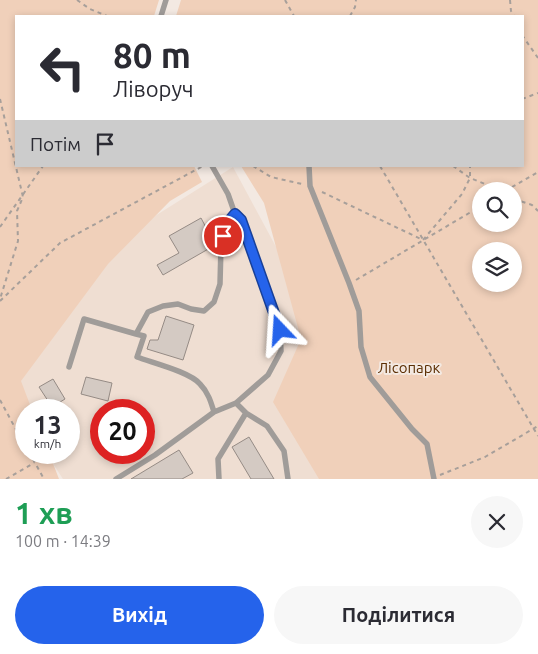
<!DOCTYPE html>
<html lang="uk">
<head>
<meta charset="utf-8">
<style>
  :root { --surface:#fff; --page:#f7f7f7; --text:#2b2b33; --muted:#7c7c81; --accent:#2563eb }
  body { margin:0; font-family:Ubuntu,sans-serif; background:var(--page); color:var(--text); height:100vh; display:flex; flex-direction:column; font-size:19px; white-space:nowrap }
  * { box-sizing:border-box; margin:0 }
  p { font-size:16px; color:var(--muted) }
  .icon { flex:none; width:28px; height:28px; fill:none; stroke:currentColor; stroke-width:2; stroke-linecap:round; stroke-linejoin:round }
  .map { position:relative; height:479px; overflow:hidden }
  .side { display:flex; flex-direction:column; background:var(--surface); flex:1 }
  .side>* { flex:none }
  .top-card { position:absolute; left:15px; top:15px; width:509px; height:152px; border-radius:0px; box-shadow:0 2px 8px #0003; background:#fff; color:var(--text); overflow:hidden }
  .buttons { position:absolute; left:472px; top:182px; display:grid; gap:10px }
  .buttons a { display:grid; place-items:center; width:50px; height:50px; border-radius:50%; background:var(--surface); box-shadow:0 2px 8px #0003; font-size:25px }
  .speed { position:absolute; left:15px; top:399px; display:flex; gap:10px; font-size:25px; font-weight:700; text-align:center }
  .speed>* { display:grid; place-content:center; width:65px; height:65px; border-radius:50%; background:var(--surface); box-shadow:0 2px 8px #0003; line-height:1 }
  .speed small { font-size:12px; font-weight:400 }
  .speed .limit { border:8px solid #d22; background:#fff; color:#111 }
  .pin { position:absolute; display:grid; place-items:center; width:42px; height:42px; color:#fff; margin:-21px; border:2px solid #fff; border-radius:50%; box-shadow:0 1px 5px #0007 }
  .me { position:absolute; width:55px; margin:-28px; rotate:340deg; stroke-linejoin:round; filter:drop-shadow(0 0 4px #0008) }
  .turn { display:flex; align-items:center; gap:18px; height:105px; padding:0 15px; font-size:22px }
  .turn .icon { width:65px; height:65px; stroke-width:2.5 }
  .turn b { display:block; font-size:35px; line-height:42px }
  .then { display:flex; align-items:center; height:48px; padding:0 15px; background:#0003; gap:10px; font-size:19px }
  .round { display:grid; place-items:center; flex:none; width:52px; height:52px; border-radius:26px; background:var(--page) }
  .summary { display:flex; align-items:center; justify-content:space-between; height:85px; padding:0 15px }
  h1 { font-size:30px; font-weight:600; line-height:38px; color:#1e9e55 }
  .primary-button { display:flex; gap:10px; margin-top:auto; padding:10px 15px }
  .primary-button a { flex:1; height:58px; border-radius:30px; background:var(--accent); color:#fff; font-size:20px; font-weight:600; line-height:58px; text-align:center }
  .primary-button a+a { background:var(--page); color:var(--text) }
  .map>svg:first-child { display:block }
  .built { fill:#efded2; fill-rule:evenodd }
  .green { fill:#f0d0ba; fill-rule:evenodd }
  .building { fill:#d4cac3; stroke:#958b85 }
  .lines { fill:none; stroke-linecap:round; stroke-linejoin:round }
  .path { stroke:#a79f9a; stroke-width:2; stroke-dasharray:4 4; stroke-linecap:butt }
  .lane { stroke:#a09c99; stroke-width:5.5 }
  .route-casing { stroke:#184099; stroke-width:12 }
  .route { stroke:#2563eb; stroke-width:9 }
  .labels { text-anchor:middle; stroke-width:4; stroke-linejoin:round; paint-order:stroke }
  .park-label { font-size:15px; fill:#5b2e03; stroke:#f3e9e2 }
</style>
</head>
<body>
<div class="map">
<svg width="538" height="479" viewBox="0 0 538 479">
  <rect width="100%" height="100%" fill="#f3e9e2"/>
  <!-- built -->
  <path class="built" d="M233,167L401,479H63L46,453L69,452V410H26L0,336L10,307ZM101,410H144V452H101Z"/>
  <!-- green -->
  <path class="green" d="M0,0H159L154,16H16V166H194L202,182L170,201L108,264L21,381L32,410H26V452L49,453L59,479H0Z
    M181,0H538V479H319L273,402L301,339L264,203L241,166H522V16H176ZM481,191H514V224H481ZM481,251H514V284H481Z"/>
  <!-- building -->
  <path class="building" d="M201,218L210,235L212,234L217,244L163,275L157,265L179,253L169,236Z
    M166,316L194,325L183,360L147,349L150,340H158Z
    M86,377L112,383L108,401L81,394Z
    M53,379L65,399L52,407L39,387Z
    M249,437L274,479H251L232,447Z
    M179,450L193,473L182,479H131Z"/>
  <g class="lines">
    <!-- path -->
    <path class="path" d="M77,0L90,9L107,16
      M285,0L294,16
      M510,0L511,11L514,16
      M350,16L355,7L356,0
      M522,35L538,58
      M0,99L23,197L17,211L18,241L0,299
      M522,99L538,93
      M253,166L271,177L302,184
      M380,166L538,436
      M396,166H402
      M453,166L470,178L490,186L497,191
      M505,191L538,172
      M322,192L423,240L462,194L470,178V166
      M514,199L532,205L538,211
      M0,227L43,166
      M356,280L481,206
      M0,301L60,243L203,166
      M0,400L26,448
      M29,452L44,479
      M440,475L485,457L538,426
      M6,479L34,463"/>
    <!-- lane -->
    <path class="lane" d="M161,16L166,0
      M309,166L310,186L349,283L359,311L361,347L370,377L412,429L427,444L434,479
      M136,334L144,336L137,357C153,363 190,372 200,384C208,392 211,402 214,412
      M69,367L84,319L136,334L148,312L163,306L178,304L191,309L204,311L214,302L220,284L221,246L225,226L235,214
      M236,403L246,413L267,426L284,451L288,479
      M116,479L155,455L214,412L236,403L268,375L281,351L280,330L241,220L235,214L228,194L212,166
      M219,479L218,459L246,413"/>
  </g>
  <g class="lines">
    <!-- route casing -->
    <g class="route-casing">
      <path id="route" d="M223,236L225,226L235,214L241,220L280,330"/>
    </g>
    <!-- route -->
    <use href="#route" class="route"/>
  </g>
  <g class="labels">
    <!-- park labels -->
    <g class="park-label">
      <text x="409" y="373">Лісопарк</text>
    </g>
  </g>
</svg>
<div class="buttons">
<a><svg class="icon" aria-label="search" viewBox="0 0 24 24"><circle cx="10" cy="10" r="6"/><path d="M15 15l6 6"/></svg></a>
<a><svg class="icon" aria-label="layers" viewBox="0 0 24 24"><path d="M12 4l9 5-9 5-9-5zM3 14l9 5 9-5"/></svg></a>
</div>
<div class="speed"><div>13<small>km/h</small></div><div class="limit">20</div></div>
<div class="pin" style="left:223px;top:236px;background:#d93025"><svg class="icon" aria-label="arrive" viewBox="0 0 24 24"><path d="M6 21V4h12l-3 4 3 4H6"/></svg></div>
<svg class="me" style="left:280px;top:330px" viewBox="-20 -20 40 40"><path d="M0-17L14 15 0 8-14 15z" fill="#2563eb" stroke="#fff" stroke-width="4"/></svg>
<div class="top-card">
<div class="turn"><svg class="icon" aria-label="left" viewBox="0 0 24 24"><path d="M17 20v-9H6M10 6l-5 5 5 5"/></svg><div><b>80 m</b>Ліворуч</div></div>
<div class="then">Потім<svg class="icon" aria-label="arrive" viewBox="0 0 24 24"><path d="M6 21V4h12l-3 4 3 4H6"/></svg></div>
</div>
</div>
<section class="side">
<div class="summary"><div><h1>1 хв</h1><p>100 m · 14:39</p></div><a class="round"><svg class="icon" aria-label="close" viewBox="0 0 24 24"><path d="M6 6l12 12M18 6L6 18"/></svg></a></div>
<div class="primary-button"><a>Вихід</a><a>Поділитися</a></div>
</section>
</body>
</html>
